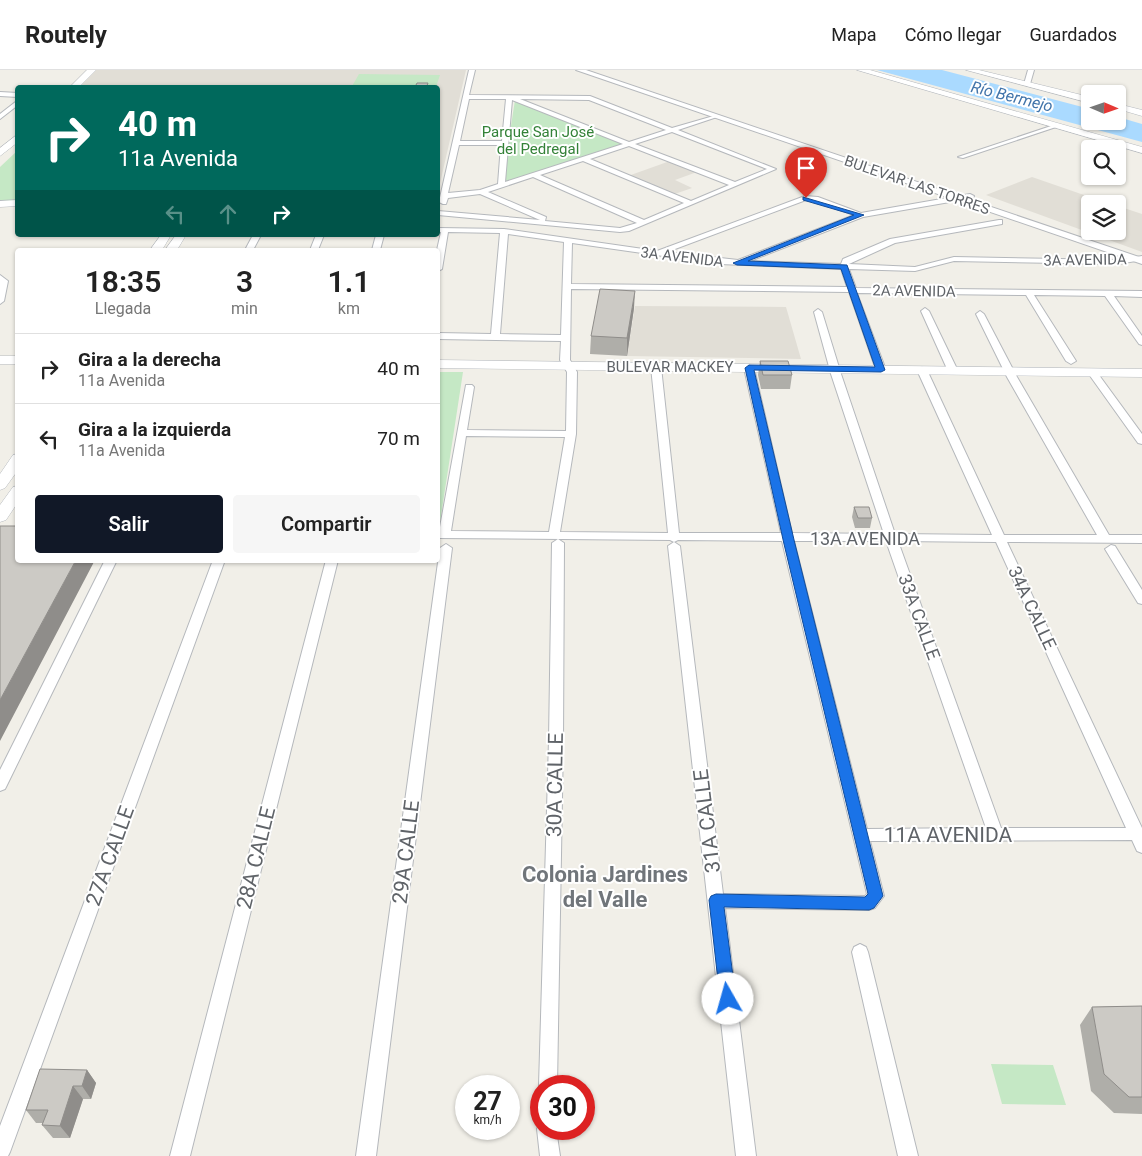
<!DOCTYPE html>
<html lang="es">
<head>
<meta charset="utf-8">
<style>
  :root { --surface:#fff; --page:#f6f6f6; --text:#222; --muted:#767676; --line:#e0e0e0; --accent:#111827 }
  body { margin:0; font-family:Roboto,sans-serif; background:var(--page); color:var(--text); height:100vh; display:flex; flex-direction:column; font-size:19px; white-space:nowrap }
  * { box-sizing:border-box; margin:0 }
  p { font-size:16px; color:var(--muted) }
  .icon { flex:none; width:28px; height:28px; fill:none; stroke:currentColor; stroke-width:2; stroke-linecap:round; stroke-linejoin:round }
  .map { position:relative; flex:1; overflow:hidden }
  .details { position:absolute; left:15px; top:178px; width:425px; height:315px; display:flex; flex-direction:column; background:var(--surface); border-radius:5px; box-shadow:0 1px 4px #0004 }
  .details>* { flex:none }
  .guide { position:absolute; left:15px; top:15px; width:425px; height:152px; border-radius:5px; box-shadow:0 1px 4px #0004; background:#00695c; color:#fff; overflow:hidden }
  .needle { width:32px; rotate:92deg }
  .fabs { position:absolute; left:1081px; top:15px; display:grid; gap:10px }
  .fabs a { display:grid; place-items:center; width:45px; height:45px; border-radius:5px; background:var(--surface); box-shadow:0 1px 4px #0004; font-size:25px }
  .speed { position:absolute; left:455px; top:1005px; display:flex; gap:10px; font-size:25px; font-weight:700; text-align:center }
  .speed>* { display:grid; place-content:center; width:65px; height:65px; border-radius:50%; background:var(--surface); box-shadow:0 1px 4px #0004; line-height:1 }
  .speed small { font-size:12px; font-weight:400 }
  .speed .limit { border:8px solid #d22; background:#fff; color:#111 }
  .pin { position:absolute; display:grid; place-items:center; width:42px; height:42px; color:#fff; margin:-51px -21px; border-radius:50% 50% 50% 0; rotate:-45deg; box-shadow:0 0 5px #0007 }
  .pin .icon { rotate:45deg }
  .me { position:absolute; width:55px; margin:-28px; rotate:353deg; stroke-linejoin:round; filter:drop-shadow(0 0 4px #0008) }
  .turn { display:flex; align-items:center; gap:18px; height:105px; padding:0 20px; font-size:22px }
  .turn .icon { width:65px; height:65px; stroke-width:2.5 }
  .turn b { display:block; font-size:35px; line-height:42px }
  .lanes { display:flex; align-items:center; height:48px; padding:0 20px; background:#0003; justify-content:center; gap:25px; direction:ltr }
  .lanes .off { opacity:.35 }
  .eta { display:flex; justify-content:space-evenly; align-items:center; height:85px; text-align:center }
  .eta b { font-size:30px; font-weight:600; line-height:35px }
  .button { display:flex; gap:10px; margin-top:auto; padding:10px 20px }
  .button a { flex:1; height:58px; border-radius:5px; background:var(--accent); color:#fff; font-size:20px; font-weight:600; line-height:58px; text-align:center }
  .button a+a { background:var(--page); color:var(--text) }
  ul { padding:0; list-style:none }
  li { display:flex; align-items:center; gap:15px; height:70px; padding:0 20px; border-top:1px solid var(--line) }
  li div { flex:1 }
  li b { display:block; font-size:19px }
  li em { font-style:normal }
  header { display:flex; align-items:center; gap:30px; box-sizing:border-box; height:70px; padding:0 25px; background:var(--surface); border-bottom:1px solid var(--line) }
  header strong { font-size:24px }
  nav { display:flex; gap:28px; margin-inline-start:auto; font-size:18px }
  .map>svg:first-child { display:block }
  .education { fill:#e1ded6 }
  .green { fill:#c5e8c5 }
  .water { fill:#aadaff }
  .lines { fill:none; stroke-linecap:round; stroke-linejoin:round }
  .minor-casing { stroke:#b5b8bc; stroke-width:2 }
  .tertiary-casing { stroke:#b5b8bc; stroke-width:2 }
  .secondary-casing { stroke:#b6babf; stroke-width:1 }
  .minor { fill:#fff; fill-rule:evenodd }
  .tertiary { fill:#fff; fill-rule:evenodd }
  .secondary { fill:#fff; fill-rule:evenodd }
  .wall { fill:#afaea9 }
  .shaded-wall { fill:#8f8d8a }
  .building { fill:#cccac5; stroke:#8f8d8a }
  .route { fill:#1a73e8; stroke:#114b97 }
  .labels { text-anchor:middle; stroke-width:4; stroke-linejoin:round; paint-order:stroke }
  .far-park-label { font-size:15px; fill:#348238; stroke:#fff }
  .far-street-label { font-size:15px; fill:#5f6368; stroke:#fff }
  .far-water-label { font-size:16px; font-style:italic; fill:#4174aa; stroke:#fff }
  .street-label { font-size:18px; fill:#5f6368; stroke:#fff }
  .near-street-label { font-size:21px; fill:#5f6368; stroke:#fff }
  .near-neighbourhood-label { font-size:22px; font-weight:bold; fill:#70757a; stroke:#fff }
</style>
</head>
<body>
<header>
<strong>Routely</strong>
<nav><a>Mapa</a><a>Cómo llegar</a><a>Guardados</a></nav>
</header>
<div class="map">
<svg width="1142" height="1086" viewBox="0 0 1142 1086">
  <rect width="100%" height="100%" fill="#f1efe8"/>
  <!-- education -->
  <path class="education" d="M95,0H466L438,122V18H76Z
    M670,91L697,102L675,110L692,118L672,125L628,106Z
    M1032,107L1110,134H1090V161H1118V136L1142,144V182L986,125Z
    M635,236L786,237L801,289L627,286Z"/>
  <!-- green -->
  <path class="green" d="M359,4L440,5L436,17L351,18Z
    M515,30L629,74L502,113Z
    M17,81V131L0,132V97Z
    M438,302H463L439,459H438Z
    M991,994L1053,995L1066,1035L1002,1034Z"/>
  <!-- water -->
  <path class="water" d="M877,0H942L1090,39V51H1118V47L1142,54V72Z"/>
  <g class="lines">
    <!-- minor casing -->
    <g class="minor-casing">
      <path id="minor" d="M469,0H475L469,25L590,26L672,58L717,45V47L678,60L776,99L629,161L620,162L438,145V141L540,150L480,124L448,128L446,134H443L439,132ZM469,29H506L502,71H460ZM520,29L589,30L666,60L629,72ZM512,30L623,74L505,112ZM672,62L767,99L735,112L635,74ZM459,75H501L498,114L480,120L448,123ZM629,76L729,115L691,131L590,89ZM583,91L684,133L644,150L540,105ZM533,107L637,153L620,158L545,151L546,147L488,122Z
        M1028,0H1034L1030,14L1027,16L1024,14Z
        M0,22L18,23V27L0,26Z
        M18,30V35L0,49V44Z
        M1054,55L1059,56L963,88L958,87Z
        M970,124L974,126L973,128L863,147L750,191L841,194L843,189L890,169L999,150H1002V154L895,173L849,194L915,197L954,187L1118,190L1142,186V190L1118,194L954,191L915,201L849,199L856,218L1142,221V227L1114,226L1142,266V275L1139,274L1105,226L1034,225L1076,291L1071,294L1066,291L1026,225L857,223L886,300L881,303L876,300L849,222L571,219L570,290L577,302L576,364L560,462L668,463L651,297L656,294L661,297L679,463H781L744,298L749,295L754,298L792,463L884,464L831,304L814,242L818,239L822,242L841,304L895,464L992,465L917,300L922,297L927,300L1004,465H1097L1007,307L976,244L980,241L984,244L1017,307L1109,465H1142V473L1007,472L1142,758V783L1137,781L1132,770L870,771L884,826L875,838L869,840L725,838L756,1086H736L668,476L674,472L680,476L723,824L865,826L867,824L782,471L678,470L674,472L670,470L438,468L466,315H472L474,317L467,360L566,361L567,302L560,290L561,271L438,269V263L491,264L500,163L448,162L442,199L438,201L437,180L441,162H438V158L504,159L657,181L805,126L818,127L861,143ZM806,130L814,131L854,145L738,190L667,182ZM508,164L564,172L561,265L500,264ZM572,173L719,194L841,199L847,217L571,214ZM466,366L565,367L549,462L451,461ZM794,471H886L986,758L867,759ZM898,471L996,472L1126,758H1001Z
        M253,165H261L253,180H245Z
        M316,165H324L318,180H310Z
        M376,165H384L380,180H372Z
        M0,205L8,211L4,231L0,234Z
        M925,238L929,241L958,301L956,303L953,304L948,301L921,241Z
        M1093,300L1096,301L1142,364V374L1138,373L1088,303Z
        M558,469L564,473L563,670L557,1016H541V1022L539,1016L549,670L552,473Z
        M446,474L452,478L376,1086H356L440,478Z
        M1111,475L1115,476L1142,520V534L1138,533L1105,479Z
        M105,490H117L7,715L5,719L0,721V700Z
        M213,490H225L10,1082L8,1086H0V1056Z
        M326,490H338L190,1086H170Z
        M860,874L866,877L868,882L918,1086H898L852,882L854,877Z
        M540,1052L541,1059H556L560,1086H540L537,1059Z"/>
    </g>
    <!-- tertiary casing -->
    <g class="tertiary-casing">
      <path id="tertiary" d="M576,0H586L1142,188V194Z"/>
    </g>
    <!-- secondary casing -->
    <g class="secondary-casing">
      <path id="secondary" d="M87,0H96L78,18H69Z
        M857,0H870L1142,77V83Z
        M966,0H979L1090,27V33Z
        M1118,34L1142,40V46L1118,39Z
        M18,64V72L0,86V78Z
        M18,130V136L0,137V131Z
        M161,165H171L162,180H150Z
        M176,165H186L177,180H165Z
        M0,286H18V294H0Z
        M438,290L1142,299V307L438,298Z
        M18,384V400L5,418L0,420V404L13,385Z
        M18,416V432L6,450L0,452V435L13,417Z"/>
    </g>
    <!-- minor -->
    <use href="#minor" class="minor"/>
    <!-- tertiary -->
    <use href="#tertiary" class="tertiary"/>
    <!-- secondary -->
    <use href="#secondary" class="secondary"/>
  </g>
  <!-- wall -->
  <path class="wall" d="M634,238L627,286L590,284L591,266Z
    M760,291L792,305L790,319H761L758,305Z
    M854,437L872,448L870,458H855L852,447Z
    M1142,936V1044L1114,1043L1091,1021L1080,955L1092,937Z
    M87,1000L96,1013L91,1029H83L70,1068H53L42,1055L43,1053H36L26,1040Z"/>
  <!-- shaded-wall -->
  <path class="shaded-wall" d="M635,221L634,238L627,286V268Z
    M76,490H95L0,671V630Z
    M87,1000L96,1013L91,1029L82,1016Z
    M73,1016L83,1029L70,1068L60,1056Z"/>
  <!-- building -->
  <path class="building" d="M417,13H428L426,18H404L415,17Z
    M600,219L635,221L627,268L591,266Z
    M760,291H788L792,305H763Z
    M854,437H869L872,448H858Z
    M0,456H18V490H76L0,630Z
    M1142,936V1027H1129L1104,1004L1092,937Z
    M40,999L87,1000L82,1016H73L60,1056L42,1055L48,1040H26Z"/>
  <!-- route -->
  <path class="route" d="M803,127L864,145L748,191L847,195L885,300L881,302L754,300L795,474L883,826L874,838L869,840L724,837L736,929L733,934L728,936L722,934L720,929L709,830L711,826L716,824L865,827L868,824L784,474L745,298L749,295L875,297L841,199L737,195L733,193L854,145L803,130Z"/>
  <g class="labels">
    <!-- far-park labels -->
    <g class="far-park-label">
      <text x="538" y="67">Parque San José<tspan x="538" dy="17">del Pedregal</tspan></text>
    </g>
    <!-- far-street labels -->
    <g class="far-street-label">
      <text transform="translate(917 115) rotate(19)" y="5">BULEVAR LAS TORRES</text>
      <text transform="translate(682 187) rotate(7)" y="5">3A AVENIDA</text>
      <text transform="translate(1085 190) rotate(-1)" y="5">3A AVENIDA</text>
      <text transform="translate(914 221) rotate(1)" y="5">2A AVENIDA</text>
      <text x="670" y="302">BULEVAR MACKEY</text>
    </g>
    <!-- far-water labels -->
    <g class="far-water-label">
      <text transform="translate(1012 26) rotate(14)" y="6">Río Bermejo</text>
    </g>
    <!-- street labels -->
    <g class="street-label">
      <text x="865" y="475">13A AVENIDA</text>
      <text transform="translate(1032 538) rotate(65)" y="6">34A CALLE</text>
      <text transform="translate(919 547) rotate(70)" y="6">33A CALLE</text>
    </g>
    <!-- near-street labels -->
    <g class="near-street-label">
      <text transform="translate(555 715) rotate(-89)" y="7">30A CALLE</text>
      <text transform="translate(707 751) rotate(-97)" y="7">31A CALLE</text>
      <text x="948" y="772">11A AVENIDA</text>
      <text transform="translate(406 782) rotate(-83)" y="7">29A CALLE</text>
      <text transform="translate(110 786) rotate(-70)" y="7">27A CALLE</text>
      <text transform="translate(256 788) rotate(-76)" y="7">28A CALLE</text>
    </g>
    <!-- near-neighbourhood labels -->
    <g class="near-neighbourhood-label">
      <text x="605" y="812">Colonia Jardines<tspan x="605" dy="25">del Valle</tspan></text>
    </g>
  </g>
</svg>
<div class="fabs">
<a><svg class="needle" viewBox="-14 -14 28 28"><path d="M0-13l5 13h-10z" fill="#e53935"/><path d="M0 13l5-13h-10z" fill="#767676"/></svg></a>
<a><svg class="icon" aria-label="search" viewBox="0 0 24 24"><circle cx="10" cy="10" r="6"/><path d="M15 15l6 6"/></svg></a>
<a><svg class="icon" aria-label="layers" viewBox="0 0 24 24"><path d="M12 4l9 5-9 5-9-5zM3 14l9 5 9-5"/></svg></a>
</div>
<div class="speed"><div>27<small>km/h</small></div><div class="limit">30</div></div>
<div class="pin" style="left:806px;top:128px;background:#d93025"><svg class="icon" aria-label="arrive" viewBox="0 0 24 24"><path d="M6 21V4h12l-3 4 3 4H6"/></svg></div>
<svg class="me" style="left:728px;top:929px" viewBox="-20 -20 40 40"><circle r="19" fill="#fff"/><path d="M0-13L10 11 0 6-10 11z" fill="#1a73e8"/></svg>
<div class="guide">
<div class="turn"><svg class="icon" aria-label="right" viewBox="0 0 24 24"><path d="M7 20v-9h11M14 6l5 5-5 5"/></svg><div><b>40 m</b>11a Avenida</div></div>
<div class="lanes"><svg class="icon off" aria-label="left" viewBox="0 0 24 24"><path d="M17 20v-9H6M10 6l-5 5 5 5"/></svg><svg class="icon off" aria-label="ahead" viewBox="0 0 24 24"><path d="M12 20V5M6 11l6-6 6 6"/></svg><svg class="icon" aria-label="right" viewBox="0 0 24 24"><path d="M7 20v-9h11M14 6l5 5-5 5"/></svg></div>
</div>
<section class="details">
<div class="eta">
<div><b>18:35</b><p>Llegada</p></div>
<div><b>3</b><p>min</p></div>
<div><b>1.1</b><p>km</p></div>
</div>
<ul>
<li><svg class="icon" aria-label="right" viewBox="0 0 24 24"><path d="M7 20v-9h11M14 6l5 5-5 5"/></svg><div><b>Gira a la derecha</b><p>11a Avenida</p></div><em>40 m</em></li>
<li><svg class="icon" aria-label="left" viewBox="0 0 24 24"><path d="M17 20v-9H6M10 6l-5 5 5 5"/></svg><div><b>Gira a la izquierda</b><p>11a Avenida</p></div><em>70 m</em></li>
</ul>
<div class="button"><a>Salir</a><a>Compartir</a></div>
</section>
</div>
</body>
</html>
